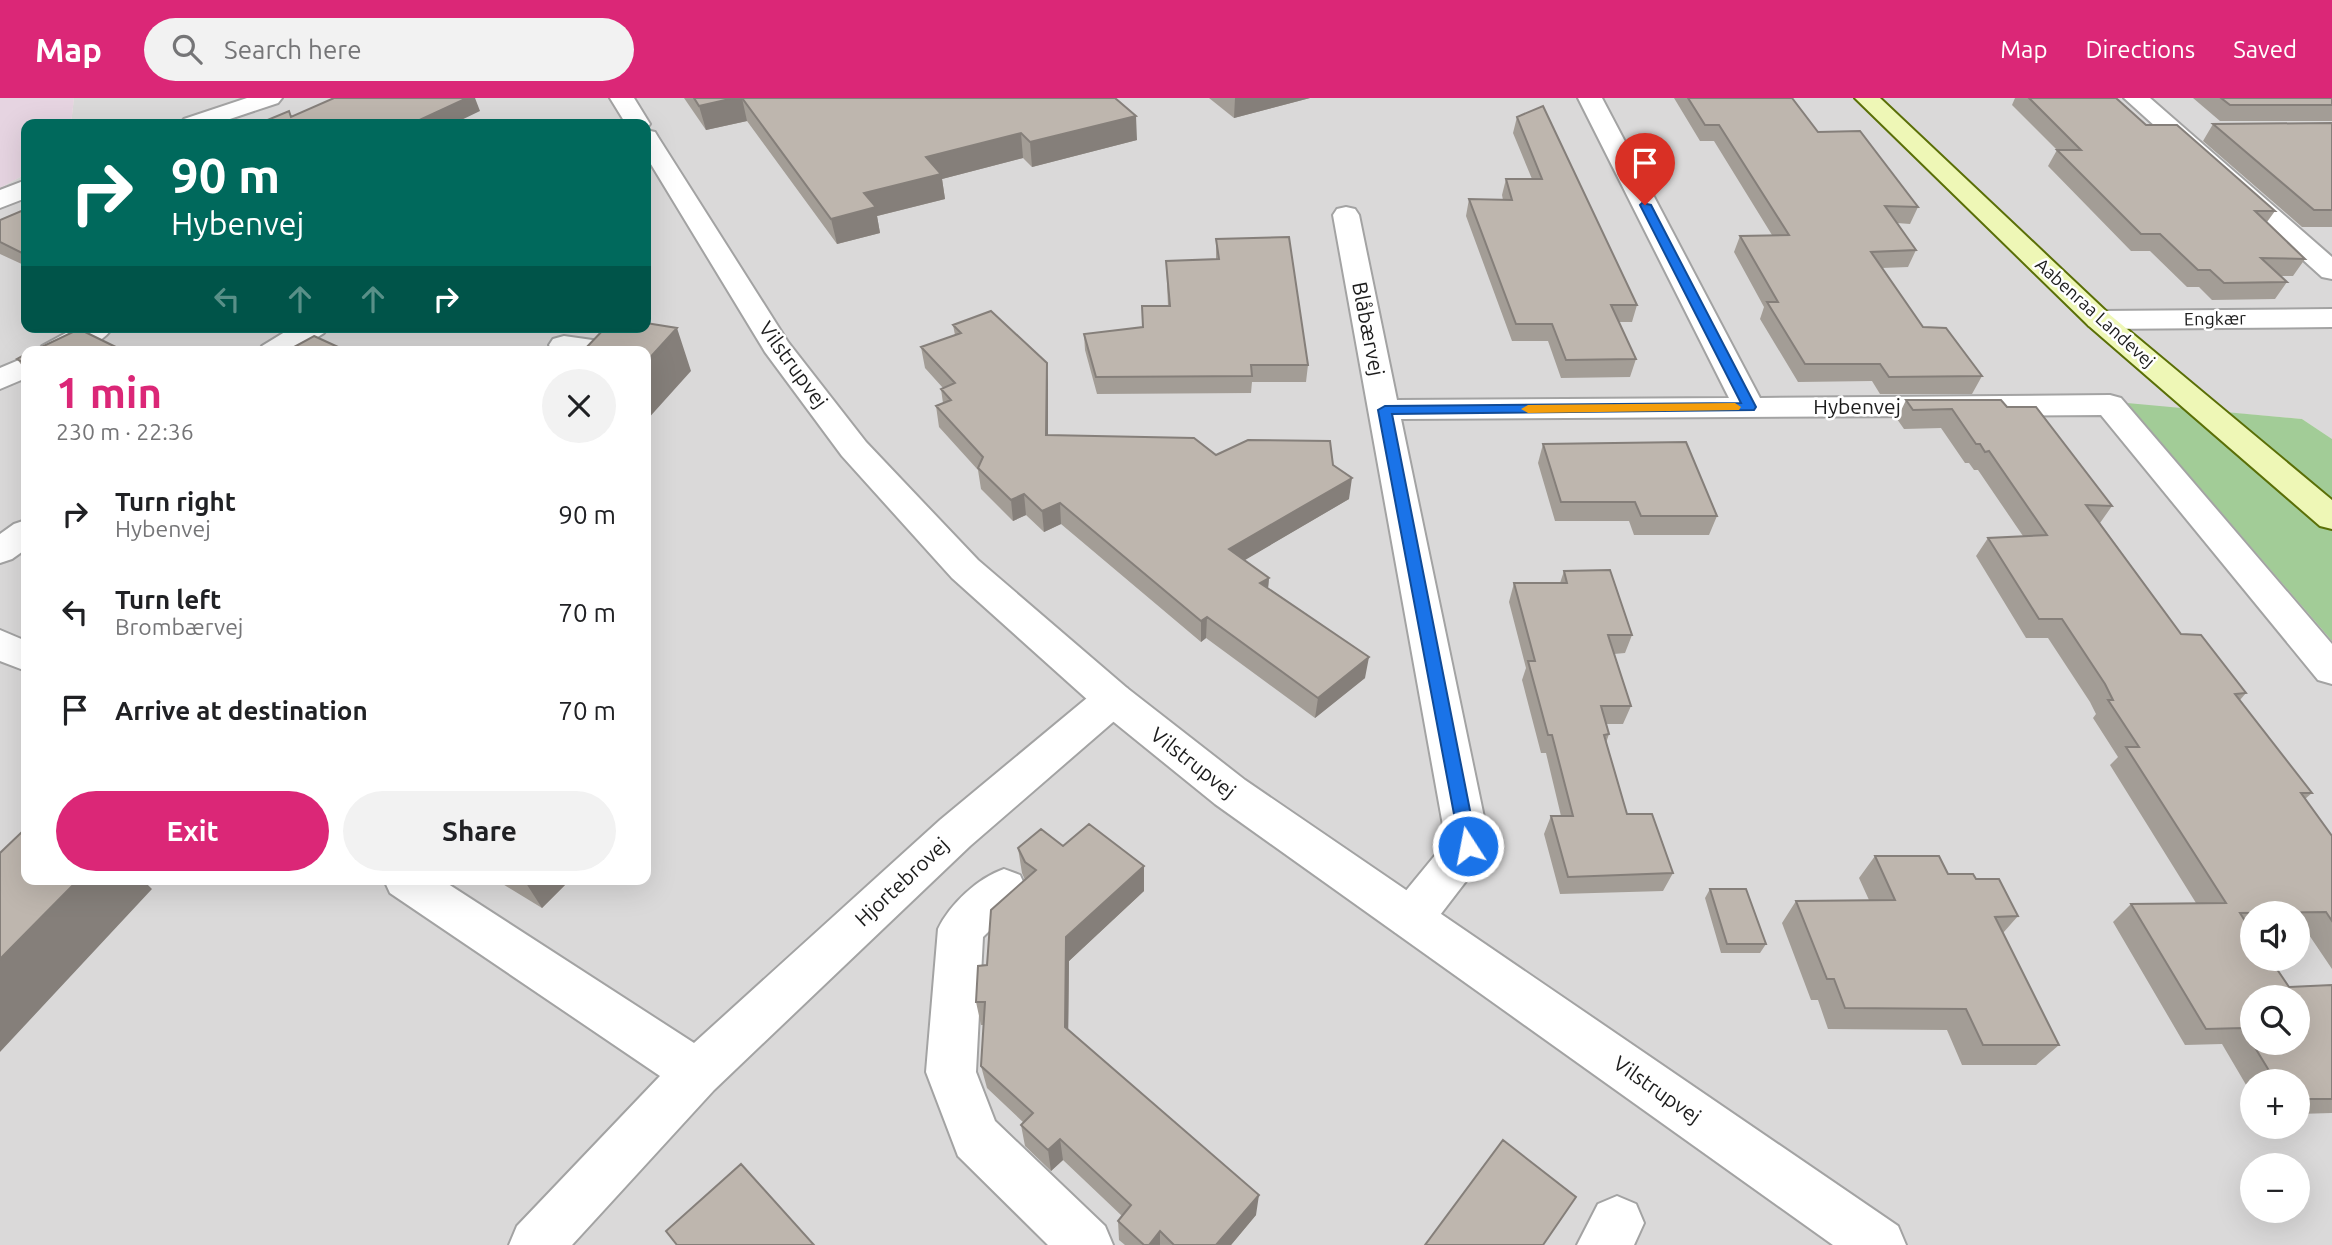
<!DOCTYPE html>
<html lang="en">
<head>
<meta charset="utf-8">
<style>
  :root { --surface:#fff; --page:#f2f2f2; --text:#202124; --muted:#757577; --accent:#db2777 }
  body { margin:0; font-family:Ubuntu,sans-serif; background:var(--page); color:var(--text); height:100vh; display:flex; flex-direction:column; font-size:26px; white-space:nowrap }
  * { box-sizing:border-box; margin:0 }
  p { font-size:23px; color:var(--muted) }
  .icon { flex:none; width:38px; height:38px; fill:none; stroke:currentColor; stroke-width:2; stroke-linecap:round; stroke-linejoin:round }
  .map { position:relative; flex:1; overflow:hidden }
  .details { position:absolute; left:21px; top:248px; width:630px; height:539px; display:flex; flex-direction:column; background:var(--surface); border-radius:14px; box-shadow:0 7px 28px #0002 }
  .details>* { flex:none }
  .top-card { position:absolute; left:21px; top:21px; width:630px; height:214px; border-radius:14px; box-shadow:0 7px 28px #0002; background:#00695c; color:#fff; overflow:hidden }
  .buttons { position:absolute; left:2240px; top:803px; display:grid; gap:14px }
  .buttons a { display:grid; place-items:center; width:70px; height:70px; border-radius:50%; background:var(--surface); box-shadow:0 7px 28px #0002; font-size:35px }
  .pin { position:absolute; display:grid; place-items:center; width:60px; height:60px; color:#fff; margin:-72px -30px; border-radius:50% 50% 50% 0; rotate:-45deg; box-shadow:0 0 7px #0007 }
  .pin .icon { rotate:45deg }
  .me { position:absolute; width:77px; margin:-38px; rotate:349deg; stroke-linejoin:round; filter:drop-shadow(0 0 5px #0008) }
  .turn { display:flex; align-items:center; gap:24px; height:147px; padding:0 35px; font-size:32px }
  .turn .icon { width:91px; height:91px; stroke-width:2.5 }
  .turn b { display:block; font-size:49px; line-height:60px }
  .lanes { display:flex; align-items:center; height:66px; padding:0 35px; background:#0003; justify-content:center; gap:35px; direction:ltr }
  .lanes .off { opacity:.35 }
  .round { display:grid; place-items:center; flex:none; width:74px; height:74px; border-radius:37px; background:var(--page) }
  .summary { display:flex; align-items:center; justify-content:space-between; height:119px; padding:0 35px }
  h1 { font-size:42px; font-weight:700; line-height:52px; color:var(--accent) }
  .button { display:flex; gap:14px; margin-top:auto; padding:14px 35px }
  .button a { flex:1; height:80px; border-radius:42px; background:var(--accent); color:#fff; font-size:28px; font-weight:700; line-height:80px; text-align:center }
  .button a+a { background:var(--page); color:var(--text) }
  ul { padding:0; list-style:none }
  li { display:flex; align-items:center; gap:21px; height:98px; padding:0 35px }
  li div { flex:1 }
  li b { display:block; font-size:26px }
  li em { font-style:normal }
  header { display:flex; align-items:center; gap:42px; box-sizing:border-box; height:98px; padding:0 35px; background:var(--accent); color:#fff }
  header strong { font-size:33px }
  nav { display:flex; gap:38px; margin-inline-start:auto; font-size:24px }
  .search { width:490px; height:63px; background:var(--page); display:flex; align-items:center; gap:18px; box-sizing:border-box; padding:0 24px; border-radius:38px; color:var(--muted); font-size:26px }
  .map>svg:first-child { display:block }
  .residential { fill:#dad9d9; fill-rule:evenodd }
  .industrial { fill:#e6d4e1 }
  .forest { fill:#a2cc97 }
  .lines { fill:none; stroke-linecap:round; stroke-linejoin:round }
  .minor-casing { stroke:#a3a3a3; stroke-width:4 }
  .tertiary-casing { stroke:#a3a3a3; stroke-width:4 }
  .secondary-casing { stroke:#5a6f07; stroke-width:4 }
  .minor { fill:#fff; fill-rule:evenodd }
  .tertiary { fill:#fff; fill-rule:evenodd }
  .secondary { fill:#eef7b6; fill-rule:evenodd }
  .wall { fill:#a39d96 }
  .shaded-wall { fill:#857f7a }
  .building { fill:#beb6ae; stroke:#857f7a; stroke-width:2; fill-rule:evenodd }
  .route { fill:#1a73e8; stroke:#114b97; stroke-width:2 }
  .slow { fill:#f59e0b }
  .labels { text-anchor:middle; stroke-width:5; stroke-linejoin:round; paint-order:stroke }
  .far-street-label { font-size:18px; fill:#1c1c1c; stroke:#fff }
  .street-label { font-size:21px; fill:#1c1c1c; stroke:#fff }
</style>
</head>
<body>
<header>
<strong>Map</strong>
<div class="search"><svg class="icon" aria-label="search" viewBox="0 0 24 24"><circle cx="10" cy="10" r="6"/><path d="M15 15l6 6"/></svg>Search here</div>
<nav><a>Map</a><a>Directions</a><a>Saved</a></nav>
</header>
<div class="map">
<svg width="2332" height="1147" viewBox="0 0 2332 1147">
  <rect width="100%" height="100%" fill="#edeae2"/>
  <!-- residential -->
  <path class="residential" d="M74,0H2332V341L2302,321L2128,306L2332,543V1147H0V90L26,76V229H646V26H71ZM26,254H646V782H26ZM2252,816H2298V861H2252ZM2252,900H2298V945H2252ZM2252,984H2298V1029H2252ZM2252,1068H2298V1113H2252Z"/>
  <!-- industrial -->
  <path class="industrial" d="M0,0H74L71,26H26V76L0,90Z"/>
  <!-- forest -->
  <path class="forest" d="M2127,305L2302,321L2332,341V543Z"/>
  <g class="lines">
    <!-- minor casing -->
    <g class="minor-casing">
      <path id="minor" d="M1578,0H1602L1760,300L2110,297L2121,300L2332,546V586L2318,582L2101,317L1401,321L1490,748L1483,761L1427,834L1411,840L1395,834L1388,820L1395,806L1446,744L1333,117L1337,111L1346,109L1355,111L1359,117L1397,302L1729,300Z
        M2124,0H2150L2332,159V181L2322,179Z
        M2332,211V229L2099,231L2089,228L2084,222L2089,216L2099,213Z
        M77,229H113C97,254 64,254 38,254L42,248Z
        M293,229H328L324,235L294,254H258L262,248Z
        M564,238L621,246L625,252L553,253L549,247L553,241Z
        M26,259V280L0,291V270Z
        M26,422V451L12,461L0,465V436L14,426Z
        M0,532L26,543V573L0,563Z
        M1113,586L1127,590L1133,601L1127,612L970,748L714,992L572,1147H509L517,1128L660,978L390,795L384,782H442L694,945L940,722L1099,590Z
        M1004,771L1020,777L1026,790L1020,803L983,839L976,974L995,1023L1105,1128L1113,1147H1048L958,1058L926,974L938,831C950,806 978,780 1004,771Z
        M1617,1098L1636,1106L1644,1125L1634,1147H1577L1598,1106Z"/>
    </g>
    <!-- tertiary casing -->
    <g class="tertiary-casing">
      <path id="tertiary" d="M247,0H282L278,5L215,26H180L184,21Z
        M610,0H634L650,26L646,31V26H626Z
        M646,32L655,34L658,39L788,244L866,344L978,462L1127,590L1245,682L1898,1128L1906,1147H1833L1215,706L1099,612L952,480L842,358L765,254L646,58Z
        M26,82V100L0,110V92Z"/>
    </g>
    <!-- secondary casing -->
    <g class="secondary-casing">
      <path id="secondary" d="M1855,0H1880L2109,216L2332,402V431L2320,428L2089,228Z"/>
    </g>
    <!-- minor -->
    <use href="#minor" class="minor"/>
    <!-- tertiary -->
    <use href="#tertiary" class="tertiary"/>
    <!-- secondary -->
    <use href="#secondary" class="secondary"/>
  </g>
  <!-- wall -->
  <path class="wall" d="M684,0H1115L1137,42L1032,69L1023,60L942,81L945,101L877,118L880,135L837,146L747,23L706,32Z
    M1209,0H1310L1234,20Z
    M1674,0H1792L1818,34L1918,109L1910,126L1897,125L1916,152L1908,169L1882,170L1923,229L1982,278L1972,296H1880L1872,283L1798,284L1760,221L1764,209L1734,154L1740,138L1772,137L1714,43H1700Z
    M2015,0H2116L2146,27L2275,113L2267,124L2305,161L2293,178H2281L2287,184L2275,201L2212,202L2199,189H2187L2150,153H2131L2048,68L2057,52L2012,7Z
    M2193,0H2332V23H2220Z
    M1517,19L1637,207L1632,224H1619L1636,261L1630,279L1561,280L1548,243H1512L1466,118L1469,101L1503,102L1502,97L1506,81H1532L1513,35Z
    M2332,25V129H2302L2203,43L2213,26Z
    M26,111V168L0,156V122Z
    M1216,141L1308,267L1306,284H1252L1251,295L1097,296L1085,252L1084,236L1143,230L1142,208H1168L1166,163L1216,161Z
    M953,227L1047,265L1048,285V338L1216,357L1333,367L1349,401L1244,462L1269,480L1268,490L1365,580L1315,620L1206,540L1201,544L1061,426L1044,434L1026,417L1013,423L981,391L978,372L939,329L936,308L943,305L941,291L943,290L925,270L921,249L955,237Z
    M26,256V273L17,261Z
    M1906,302L2007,309L2112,408L2100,425L2181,536L2246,595L2240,602L2312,695L2305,701L2332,738V871L2305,831H2298V816H2252V832H2251L2289,889L2332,887V1015L2298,1016V984H2252V997L2222,946L2185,947L2113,824L2131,806L2196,805L2110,667L2118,659L2093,620L2096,616L2090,604L2048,540H2026L1976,458L1988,440L2023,438L1978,372H1974L1969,365H1965L1941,330L1904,331L1897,321Z
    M1543,346L1717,418L1709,437H1634L1629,423H1555L1538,365Z
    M1564,473L1632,537L1625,555L1614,556L1631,608L1623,626H1606L1609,636L1606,645L1627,716L1673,775L1663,793L1560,796L1544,736L1551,718H1561L1546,655H1541L1522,582L1526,570L1509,504L1514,485H1560Z
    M1063,748L1144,768V793L1069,863L1068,932L1256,1117L1231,1147H1125L1119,1142L1118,1123L1122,1118L1063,1062L1051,1073L1025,1048L1021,1027L1024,1025L987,990L981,968L984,927H981L976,904L987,867L1025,782L1022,775L1018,750Z
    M1875,758L1948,776L1976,781L2018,818L2003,835L2059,947L2036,967H1962L1947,932L1828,931L1818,902H1811L1782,825L1796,803L1869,802L1859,780Z
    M496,782H570L542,810Z
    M1710,791L1766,846L1760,855H1721L1705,800Z"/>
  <!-- shaded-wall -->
  <path class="shaded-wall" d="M467,0H475L480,13L453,26H411Z
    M734,0H742L747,23L706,32L699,8Z
    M1235,0H1310L1234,20Z
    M1136,18L1137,42L1032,69L1030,44Z
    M1021,35L1023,60L942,81L945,101L877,118L880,135L837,146L831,121L864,95L926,59Z
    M677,230L691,273L646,323V264Z
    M1047,265L1048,285V358L1046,337Z
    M1352,380L1349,401L1228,472L1229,451Z
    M1024,396L1026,417L1013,423L1011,402Z
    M1060,405L1061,426L1044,434L1042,413Z
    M1269,480L1267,501L1260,485Z
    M1207,519L1206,540L1201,544V523Z
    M1369,559L1365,580L1315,620L1318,600Z
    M1144,768V793L1069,863L1068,952L1065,929L1066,839Z
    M78,782H143L152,791L0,954V861Z
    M524,782H570L542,810Z
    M1060,1041L1063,1062L1051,1073L1048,1052Z
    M1259,1097L1256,1117L1231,1147H1216Z
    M1160,1133V1147H1149Z"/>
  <!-- building -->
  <path class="building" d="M334,0H467L411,26H258L289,13L291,19Z
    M694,0H734L699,8Z
    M742,0H1115L1136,18L1030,44L1021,35L926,59L941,76L864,95L876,109L831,121Z
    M1688,0H1792L1818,34L1860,33L1918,109L1885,108L1916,152L1871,154L1923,229L1946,230L1982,278L1889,279L1880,266H1805L1767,204H1778L1740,138L1789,137L1719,27H1705Z
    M2029,0H2116L2146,27H2177L2275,113H2255L2305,161L2261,160L2287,184L2224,185L2210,172H2198L2160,136H2141L2057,52H2081Z
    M2221,0H2332V7H2230Z
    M1543,8L1637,207H1611L1636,261L1566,262L1552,226H1516L1469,101L1512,102L1506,81H1542L1517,19Z
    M2332,25V112H2314L2213,26Z
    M26,111V157L0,144V122Z
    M1289,139L1308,267H1251L1252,278L1096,279L1084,236L1143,229L1142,208H1170L1166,163L1219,161L1216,141Z
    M991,213L1047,265L1046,337L1194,340L1216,357L1248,342L1330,343L1333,367L1352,380L1229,451L1269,480L1260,485L1369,559L1318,600L1207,519L1201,523L1060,405L1042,413L1024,396L1011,402L978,370L983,359L936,308L951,302L941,291L955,285L921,249L961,235L953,227Z
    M646,225L677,230L646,264V254H582L606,229H646Z
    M79,231L126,254H31Z
    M314,238L349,254H285Z
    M26,256V266L17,261Z
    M1906,302H2001L2007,309H2036L2112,408L2086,407L2181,536L2201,537L2246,595L2235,596L2312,695H2301L2332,738V823L2326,814L2240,815L2252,834V861H2270L2289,889L2332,887V1001H2298V984H2276L2243,930L2206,931L2131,806L2226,805L2126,649H2139L2108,602H2113L2105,586L2062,521H2039L1988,440L2047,437L1989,353L1985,354L1980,346H1976L1952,311L1913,312ZM2252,900H2298V945H2252Z
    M1686,344L1717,418H1641L1635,404H1561L1543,346Z
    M1610,472L1632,537H1608L1631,608H1601L1609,636L1604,637L1627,716H1652L1673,775L1568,779L1551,718H1573L1552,637H1548L1528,563H1535L1514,485H1567L1564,473Z
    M1089,726L1144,768L1066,839L1065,929L1259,1097L1216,1147H1174L1160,1133L1149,1147H1144L1118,1123L1131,1107L1060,1041L1048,1052L1021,1027L1033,1015L981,968L985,904H976L978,868L987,867L991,812L1036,772L1025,764L1018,750L1041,731L1063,748Z
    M26,730V782H78L0,861V755Z
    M1875,758H1939L1948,776H1973L1976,781H1999L2018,818L1995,819L2059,947H1983L1966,911L1845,910L1834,881H1827L1796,803L1895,802Z
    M1710,791H1746L1766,846H1727Z
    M1503,1042L1576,1099L1543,1147H1425Z
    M741,1066L814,1147H677L666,1133Z"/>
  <!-- route -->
  <path class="route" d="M1642,105L1651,107L1756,309L1754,312L1392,316L1477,748L1475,753L1468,755L1462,753L1460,748L1378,312L1385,308L1741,305L1640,107Z"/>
  <!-- slow -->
  <path class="slow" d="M1735,305L1741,309L1739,312L1528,315L1521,311L1528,307Z"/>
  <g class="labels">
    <!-- far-street labels -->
    <g class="far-street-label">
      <text transform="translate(2095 215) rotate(42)" y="6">Aabenraa Landevej</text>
      <text transform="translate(2215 221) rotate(-1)" y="6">Engkær</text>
    </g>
    <!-- street labels -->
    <g class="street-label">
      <text transform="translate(1368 231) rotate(79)" y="7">Blåbærvej</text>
      <text transform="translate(793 267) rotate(54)" y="7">Vilstrupvej</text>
      <text x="1857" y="316">Hybenvej</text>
      <text transform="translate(1193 665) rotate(38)" y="7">Vilstrupvej</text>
      <text transform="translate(902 784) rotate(-43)" y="7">Hjortebrovej</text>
      <text transform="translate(1657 992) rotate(35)" y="7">Vilstrupvej</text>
    </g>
  </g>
</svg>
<div class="buttons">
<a><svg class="icon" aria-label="sound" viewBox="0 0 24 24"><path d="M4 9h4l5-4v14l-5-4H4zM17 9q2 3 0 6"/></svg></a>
<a><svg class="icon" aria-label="search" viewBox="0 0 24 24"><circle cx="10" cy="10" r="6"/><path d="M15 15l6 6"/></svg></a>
<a>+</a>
<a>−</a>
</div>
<div class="pin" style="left:1645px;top:107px;background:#d93025"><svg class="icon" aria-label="arrive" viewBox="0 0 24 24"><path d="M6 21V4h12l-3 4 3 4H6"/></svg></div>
<svg class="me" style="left:1468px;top:748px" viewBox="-20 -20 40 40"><circle r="17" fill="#1a73e8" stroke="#fff" stroke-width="3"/><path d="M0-11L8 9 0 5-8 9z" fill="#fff"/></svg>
<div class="top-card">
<div class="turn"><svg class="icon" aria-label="right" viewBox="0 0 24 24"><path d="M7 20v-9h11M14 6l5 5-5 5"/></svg><div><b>90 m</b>Hybenvej</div></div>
<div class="lanes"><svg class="icon off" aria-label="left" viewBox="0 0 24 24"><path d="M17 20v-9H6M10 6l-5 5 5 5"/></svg><svg class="icon off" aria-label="ahead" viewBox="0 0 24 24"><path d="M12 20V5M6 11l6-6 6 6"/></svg><svg class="icon off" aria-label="ahead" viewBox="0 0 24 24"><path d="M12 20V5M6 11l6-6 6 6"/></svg><svg class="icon" aria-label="right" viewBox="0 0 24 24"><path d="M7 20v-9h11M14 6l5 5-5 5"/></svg></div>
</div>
<section class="details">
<div class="summary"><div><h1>1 min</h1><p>230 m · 22:36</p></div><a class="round"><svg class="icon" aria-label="close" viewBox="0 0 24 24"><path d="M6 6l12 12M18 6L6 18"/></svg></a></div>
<ul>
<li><svg class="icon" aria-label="right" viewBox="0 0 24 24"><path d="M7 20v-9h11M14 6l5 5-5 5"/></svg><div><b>Turn right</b><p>Hybenvej</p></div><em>90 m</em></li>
<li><svg class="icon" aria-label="left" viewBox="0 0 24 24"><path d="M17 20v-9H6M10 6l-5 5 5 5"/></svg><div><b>Turn left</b><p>Brombærvej</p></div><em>70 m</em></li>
<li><svg class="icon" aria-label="arrive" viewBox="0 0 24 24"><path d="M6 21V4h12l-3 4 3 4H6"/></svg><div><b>Arrive at destination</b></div><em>70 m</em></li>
</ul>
<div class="button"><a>Exit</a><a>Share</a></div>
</section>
</div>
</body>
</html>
